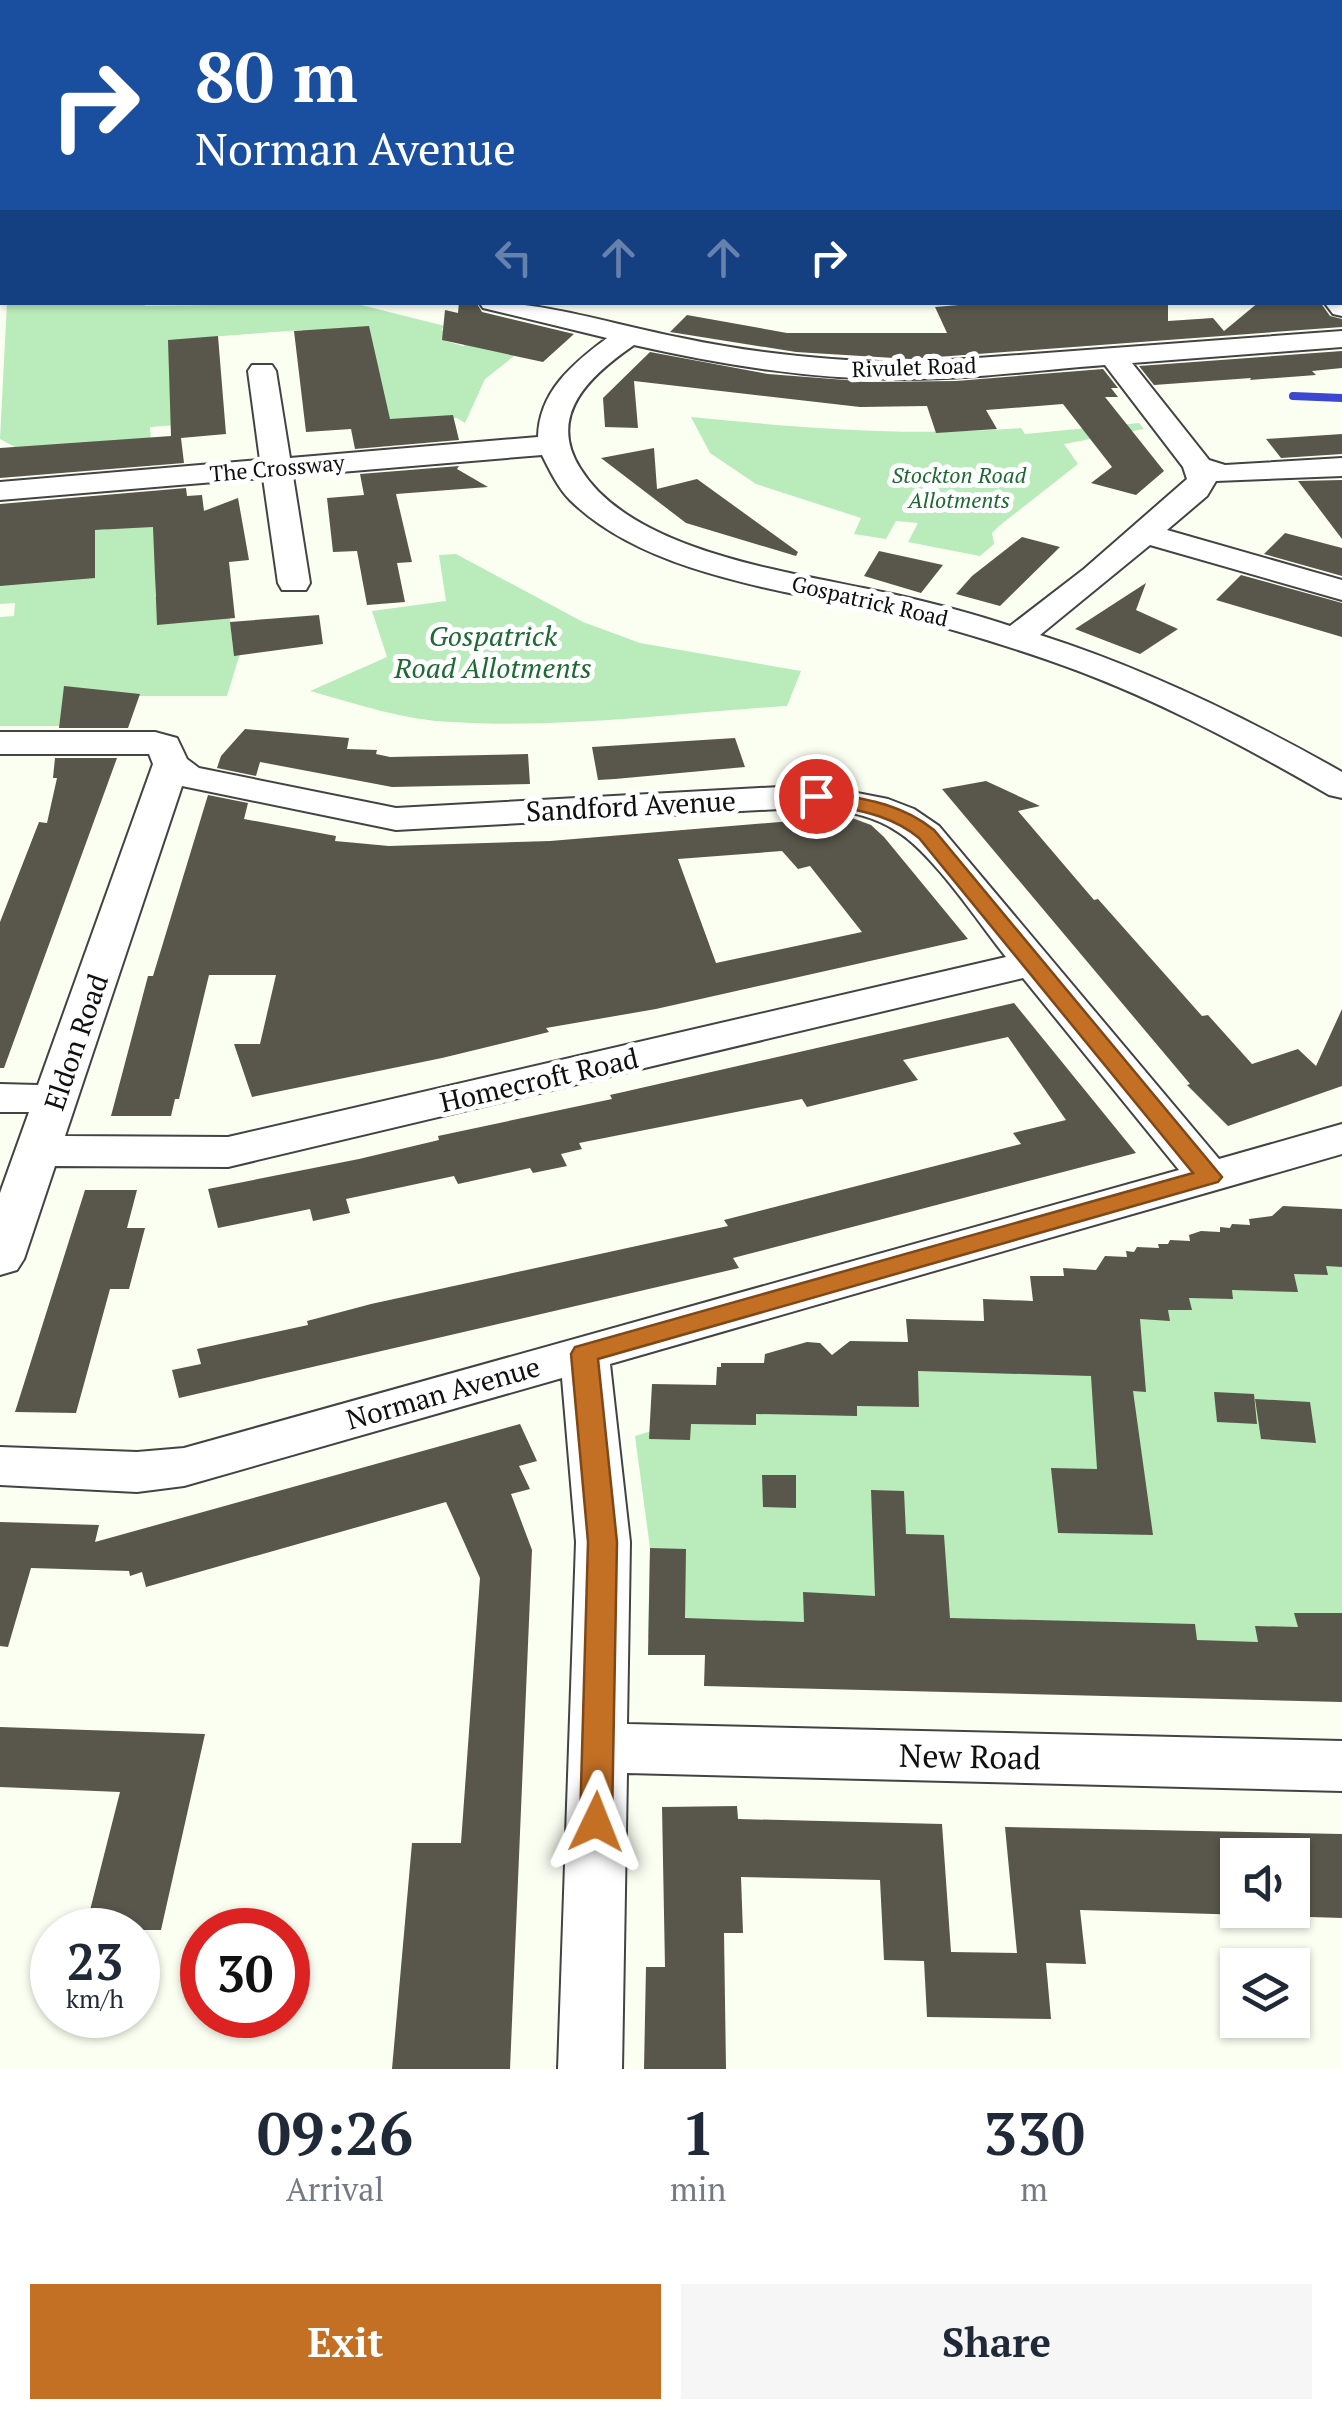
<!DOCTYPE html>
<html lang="en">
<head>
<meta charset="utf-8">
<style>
  :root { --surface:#fff; --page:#f6f6f7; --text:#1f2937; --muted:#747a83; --accent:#c36f24 }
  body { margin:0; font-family:"PT Serif",serif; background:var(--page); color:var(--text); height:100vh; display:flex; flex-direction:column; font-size:38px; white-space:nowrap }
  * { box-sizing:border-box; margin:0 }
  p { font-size:32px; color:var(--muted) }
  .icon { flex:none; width:55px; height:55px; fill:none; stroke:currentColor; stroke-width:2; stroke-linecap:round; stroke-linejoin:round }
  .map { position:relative; height:2069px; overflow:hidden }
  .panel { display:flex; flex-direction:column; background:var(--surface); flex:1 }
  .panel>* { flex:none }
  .top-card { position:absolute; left:0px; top:0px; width:1342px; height:305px; box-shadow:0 2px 8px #0004; background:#1a4fa0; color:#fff; overflow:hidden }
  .controls { position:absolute; left:1220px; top:1838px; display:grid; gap:20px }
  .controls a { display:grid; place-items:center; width:90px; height:90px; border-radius:0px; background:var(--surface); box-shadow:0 2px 8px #0004; font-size:50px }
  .speed { position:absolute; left:30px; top:1908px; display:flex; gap:20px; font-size:50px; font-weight:700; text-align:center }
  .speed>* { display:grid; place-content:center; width:130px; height:130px; border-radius:50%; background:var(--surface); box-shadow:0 2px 8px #0004; line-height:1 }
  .speed small { font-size:25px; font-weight:400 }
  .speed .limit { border:15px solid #d22; background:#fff; color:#111 }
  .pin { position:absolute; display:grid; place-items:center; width:85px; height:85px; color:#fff; margin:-42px; border:5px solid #fff; border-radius:50%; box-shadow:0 2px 10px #0007 }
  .me { position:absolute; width:110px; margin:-55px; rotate:2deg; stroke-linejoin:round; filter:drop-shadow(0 0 8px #0008) }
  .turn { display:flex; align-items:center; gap:35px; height:210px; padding:0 30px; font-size:45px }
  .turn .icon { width:130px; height:130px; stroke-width:2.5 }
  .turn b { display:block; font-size:70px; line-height:85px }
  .lanes { display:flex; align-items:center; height:95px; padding:0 30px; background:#0003; justify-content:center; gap:50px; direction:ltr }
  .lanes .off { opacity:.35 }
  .eta { display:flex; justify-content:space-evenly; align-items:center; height:170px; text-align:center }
  .eta b { font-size:60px; font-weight:700; line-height:70px }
  .cta { display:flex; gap:20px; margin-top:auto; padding:20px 30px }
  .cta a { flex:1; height:115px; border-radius:0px; background:var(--accent); color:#fff; font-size:40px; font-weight:700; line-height:115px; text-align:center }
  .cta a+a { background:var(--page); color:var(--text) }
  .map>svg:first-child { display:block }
  .green { fill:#baebba }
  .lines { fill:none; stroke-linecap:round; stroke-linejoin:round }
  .stream { stroke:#3b47d0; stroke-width:8 }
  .building { fill:#59574b; fill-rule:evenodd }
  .minor-casing { stroke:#434343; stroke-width:4 }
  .minor { fill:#fff; fill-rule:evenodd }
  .route { fill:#c36f24; stroke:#7f4817; stroke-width:2.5 }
  .labels { text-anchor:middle; stroke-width:10; stroke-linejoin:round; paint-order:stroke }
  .far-street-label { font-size:22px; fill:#101010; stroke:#fff }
  .far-park-label { font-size:22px; font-style:italic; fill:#1d6a35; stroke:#fff }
  .park-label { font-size:28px; font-style:italic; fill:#1d6a35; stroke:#fff }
  .street-label { font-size:28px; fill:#101010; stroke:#fff }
  .near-street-label { font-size:32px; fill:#101010; stroke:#fff }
</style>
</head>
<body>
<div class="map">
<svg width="1342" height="2069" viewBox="0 0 1342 2069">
  <rect width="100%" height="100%" fill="#fbfff2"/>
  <!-- green -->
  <path class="green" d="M145,302V306L353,303L445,326L441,330L457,334L446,341L463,346L478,337L514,356L485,379L465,423L457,418L342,427L302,330L208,337L169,355L170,393L191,424L150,427L151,442L17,448L0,439L7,303Z
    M691,417C802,428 910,437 1021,428L1025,434L1139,423L1144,429L1064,444L1078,464L999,526L992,533L994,544L980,556L908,542L918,523L896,521L886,539L854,534L861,518L756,484L710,453Z
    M203,509L207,511L211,567L155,572V597L230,618L233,648L242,647L227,696H76L66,726H0V617L14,616L15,603L0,604V586L94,530H106V523Z
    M456,554L583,622L640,643L801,671L787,706C677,713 562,729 452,722C403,720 357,704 310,691L387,657L372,611L446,601L439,555Z
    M1342,1230V1662L648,1638L650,1548L635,1436L930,1347Z"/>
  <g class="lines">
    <!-- stream -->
    <path class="stream" d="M1293,396L1342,398"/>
  </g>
  <!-- building -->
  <path class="building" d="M459,302H476L482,312L574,334L543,362L442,340L445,310L458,313Z
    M995,302H1168V321L1213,318L1224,331L1259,302H1320L1330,316L1342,319V327L910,359L796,352L670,332L687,315L787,333H947L935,307Z
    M369,326L390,419L453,415L459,440L355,449L351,429L306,432L294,331Z
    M218,336L226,434L181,438L184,463L0,478V448L171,436L168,340Z
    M1342,351V368L1312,371L1316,375L1250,380L1251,378L1154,385L1139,366Z
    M650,352L768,374L871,382L956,381L1103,369L1118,388H1111L1118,397H1105L1164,471L1136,495L1091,483L1112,467L1063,404L986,410L997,429L936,433L927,406L860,407L634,381L638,428L605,427L603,398Z
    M1342,434V454L1281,458L1266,439Z
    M654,448L657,489L697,479L798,552L796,556L686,523L601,458Z
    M459,466L457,469L488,487L396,494L412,562L397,563L405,602L367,605L357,551L333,552L327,498L364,495L360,474Z
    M1342,480V539L1298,481Z
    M186,488L187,496L202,495L204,511L238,498L249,560L229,562L235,618L157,625L153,527L95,530V578L0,586V504Z
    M1285,533L1342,548V576L1264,554Z
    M1022,537L1060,547L1000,606L956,594L972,576Z
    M879,551L943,565L921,593L864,576Z
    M1241,575L1342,603V637L1216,600Z
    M1146,583L1136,610L1178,629L1140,654L1075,629Z
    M319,615L323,644L234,656L230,622Z
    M64,686L140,694L128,728H59Z
    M245,729L349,738L347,749L377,750L376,754L390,757L528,754L530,784L392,787L260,762L256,776L217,768L221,756Z
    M735,738L745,767L615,779L598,780L592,747Z
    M55,758H117L4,1068H0V922L39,822L47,823L57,778H53Z
    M986,781L1040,806L1018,811L1094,900L1098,899L1202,1016L1208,1015L1252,1064L1298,1049L1316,1066L1342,1009V1086L1228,1126L1187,1085L1190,1084L942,789Z
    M208,795L248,803L244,819L336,836L335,841L389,846L550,841L792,821L829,813L844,815L871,825L884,837L968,939L656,1009L546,1028L549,1032L442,1058L252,1097L234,1044H260L276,975H209L179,1099H175L171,1116H111L148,976H153ZM782,851L798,869L810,866L862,932L716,963L678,859Z
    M1014,1003L1136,1153L733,1258L739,1268L179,1398L172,1370L201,1364L197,1349L308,1325L307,1321L371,1304L728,1226L724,1220L1021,1144L1013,1133L1066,1120L1008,1037L903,1060L918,1080L807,1107L802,1099L579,1143L582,1149L561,1154L567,1166L533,1173L530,1168L458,1184L454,1176L346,1199L350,1213L313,1221L310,1209L218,1228L208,1189L359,1159L439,1140L438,1136L612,1099L610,1095Z
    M85,1190H137L127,1228H145L129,1289H110L76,1413L15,1412Z
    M1283,1206L1342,1209V1267L1326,1266L1328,1275L1294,1274L1298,1292L1232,1290L1233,1299L1189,1298L1192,1310H1168L1170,1321L1140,1319L1146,1392L1133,1391L1153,1535L1058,1533L1051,1468L1097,1469L1091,1376L918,1371L919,1407L857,1406V1416L756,1414V1425L691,1424L690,1440L649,1439L652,1384L716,1385L717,1367H721V1363H764L765,1354L807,1342L820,1343L832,1355L850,1341L908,1342L906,1319L984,1321L983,1299L1033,1301L1030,1276H1064L1063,1268L1096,1270L1105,1256L1127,1257L1126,1251L1134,1252L1137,1247L1159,1248L1158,1244H1168L1170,1240L1190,1241L1189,1235L1201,1231L1220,1232V1227L1230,1228L1232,1224L1250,1225L1249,1219L1272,1216Z
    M1214,1392L1254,1394L1257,1424L1217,1422Z
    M1255,1399L1310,1402L1316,1443L1261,1439Z
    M520,1424L537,1461L519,1466L530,1489L511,1494L532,1550L510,2069H392L412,1843H461L480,1578L446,1502L146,1587L142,1572L130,1576L129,1571L31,1568L8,1647L0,1646V1522L99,1525L95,1542Z
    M762,1475H796V1508L763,1507Z
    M871,1490L904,1491L906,1534L944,1535L950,1618L1195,1624L1197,1640L1258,1642L1255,1626L1298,1627L1294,1613H1342V1702L704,1686L705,1655H648L650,1548L686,1549L685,1618L804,1622L803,1592L875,1596Z
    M0,1727L205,1734L161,1930H85L120,1792L0,1787Z
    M737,1806L738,1819L942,1824L951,1952L1017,1953L1005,1827L1342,1834V1918L1080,1910L1086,1964L1046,1963L1051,2019L927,2017L924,1961L884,1960L880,1880L741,1877L743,1933H724L726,2069H644L646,1967H665L662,1807ZM1238,1855H1292V1910H1238Z"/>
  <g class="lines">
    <!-- minor casing -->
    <g class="minor-casing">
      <path id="minor" d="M227,0H254L255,2H229Z
        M1140,0H1162L1163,2H1142Z
        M1340,18H1342V30H1340Z
        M1340,73L1342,74V88L1340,87Z
        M1340,130H1342V144H1340Z
        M1340,211H1342V225H1340Z
        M0,264H2V280H0Z
        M1340,295H1342V316L1333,314L1324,302H1340Z
        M479,302C548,302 614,325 682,338C757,354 833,361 910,363L1342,331V347L1132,363L1209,460L1225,465L1342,458V476L1216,481L1207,496L1167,530L1342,580V600L1150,545L1040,635C1146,669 1245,717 1342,772V798L1329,795C1239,743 1147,694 1048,660C998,643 947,627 896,615C793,591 648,577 570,500C558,488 549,469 542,455L293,476L310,583L306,590H282L278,583L263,478L0,500V482L260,460L248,371L252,365H272L276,371L290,458L538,437C539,392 572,364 607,338L483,308ZM634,345C723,365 814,380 906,379C972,379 1039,370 1105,365L1183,467L1187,479L1084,569L1010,626C971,613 932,603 892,594C799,573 633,555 580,468C546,414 592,374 634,345Z
        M0,732H155L177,738L187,759L199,768L396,808L816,785L888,799L914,809L939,826L1219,1159L1342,1124V1154L610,1364L630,1542L627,1724L1342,1741V1791L627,1773L622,2069H558L576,1542L562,1378L184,1486L137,1492L0,1485V1447L137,1452L184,1448L1179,1170L1023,978L228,1167L55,1166L24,1259L17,1270L0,1275V1193L29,1112H0V1084L38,1085L153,764L149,754H0ZM182,786L396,830L816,807C845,811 873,815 898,832C934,855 978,922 1006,957L228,1137L65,1136Z"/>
    </g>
    <!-- minor -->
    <use href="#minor" class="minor"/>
  </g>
  <!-- route -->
  <path class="route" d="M816,790C859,798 900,802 934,830L1222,1177L1218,1182L598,1359L617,1542L612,1822L607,1831L596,1835L585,1831L580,1822L588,1542L571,1354L575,1347L1193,1173L919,838C886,811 849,810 809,800L806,796Z"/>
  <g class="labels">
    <!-- far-street labels -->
    <g class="far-street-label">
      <text transform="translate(914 367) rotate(-2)" y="8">Rivulet Road</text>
      <text transform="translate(277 468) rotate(-5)" y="8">The Crossway</text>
      <text transform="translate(870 601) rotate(13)" y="8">Gospatrick Road</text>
    </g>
    <!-- far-park labels -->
    <g class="far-park-label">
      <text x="959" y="483">Stockton Road<tspan x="959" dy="25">Allotments</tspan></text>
    </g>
    <!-- park labels -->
    <g class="park-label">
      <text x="493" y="646">Gospatrick<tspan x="493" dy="32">Road Allotments</tspan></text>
    </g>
    <!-- street labels -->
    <g class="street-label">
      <text transform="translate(631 806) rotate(-3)" y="10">Sandford Avenue</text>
      <text transform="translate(76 1042) rotate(-71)" y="10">Eldon Road</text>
      <text transform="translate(539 1080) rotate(-13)" y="10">Homecroft Road</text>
      <text transform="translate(443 1393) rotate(-16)" y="10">Norman Avenue</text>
    </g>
    <!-- near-street labels -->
    <g class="near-street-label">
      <text transform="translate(970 1757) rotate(1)" y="11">New Road</text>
    </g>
  </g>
</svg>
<div class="controls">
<a><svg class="icon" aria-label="sound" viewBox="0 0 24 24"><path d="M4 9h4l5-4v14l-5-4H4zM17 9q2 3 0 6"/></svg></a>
<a><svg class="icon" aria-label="layers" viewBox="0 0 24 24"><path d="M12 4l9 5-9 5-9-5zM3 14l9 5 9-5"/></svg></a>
</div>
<div class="speed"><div>23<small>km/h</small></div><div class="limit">30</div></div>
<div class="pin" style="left:816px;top:796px;background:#d93025"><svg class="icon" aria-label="arrive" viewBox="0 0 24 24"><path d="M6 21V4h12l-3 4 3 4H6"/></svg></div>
<svg class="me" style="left:596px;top:1822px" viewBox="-20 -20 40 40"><path d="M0-17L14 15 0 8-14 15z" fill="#c36f24" stroke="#fff" stroke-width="4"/></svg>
<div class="top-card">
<div class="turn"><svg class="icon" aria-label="right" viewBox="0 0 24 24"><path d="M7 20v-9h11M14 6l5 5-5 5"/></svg><div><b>80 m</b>Norman Avenue</div></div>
<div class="lanes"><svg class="icon off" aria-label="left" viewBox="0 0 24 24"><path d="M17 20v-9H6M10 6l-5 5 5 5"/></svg><svg class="icon off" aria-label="ahead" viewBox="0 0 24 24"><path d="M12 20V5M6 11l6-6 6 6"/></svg><svg class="icon off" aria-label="ahead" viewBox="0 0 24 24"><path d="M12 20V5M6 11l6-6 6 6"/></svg><svg class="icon" aria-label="right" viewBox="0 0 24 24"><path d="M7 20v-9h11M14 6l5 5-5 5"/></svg></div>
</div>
</div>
<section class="panel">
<div class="eta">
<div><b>09:26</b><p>Arrival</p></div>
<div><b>1</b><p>min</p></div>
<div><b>330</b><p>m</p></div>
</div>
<div class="cta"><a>Exit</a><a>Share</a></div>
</section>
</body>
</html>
